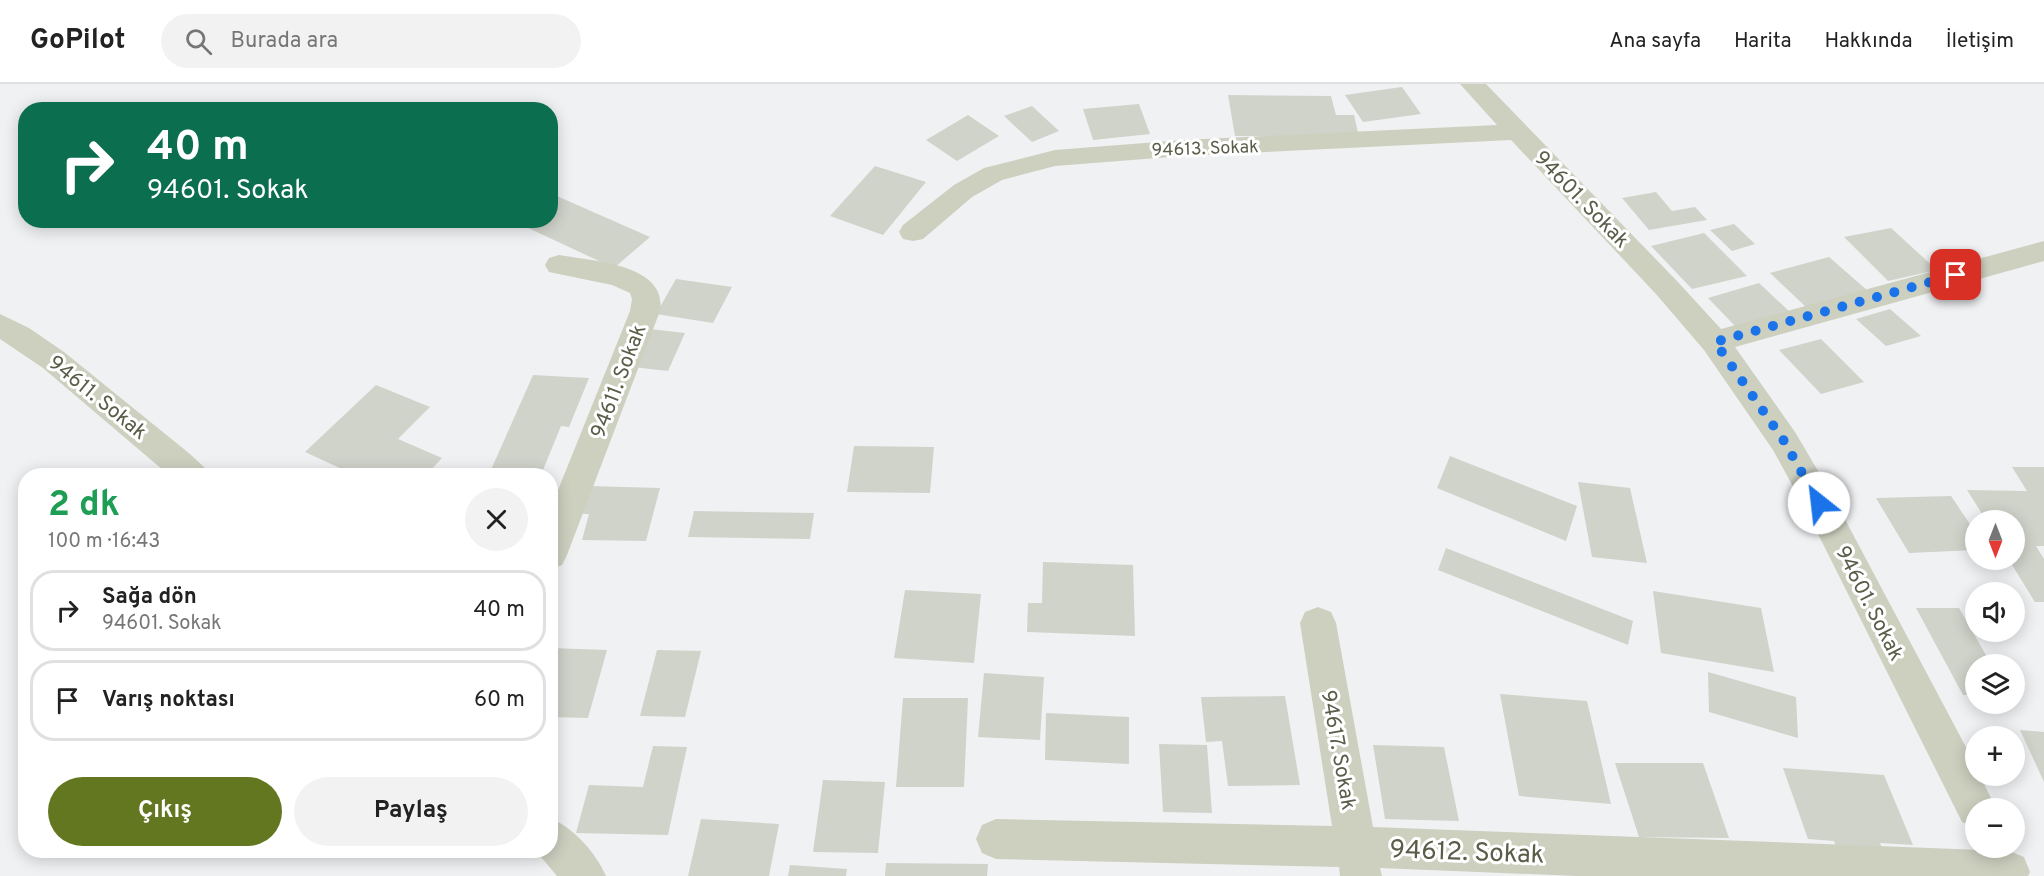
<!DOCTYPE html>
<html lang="tr">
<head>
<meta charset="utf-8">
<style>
  :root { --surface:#fff; --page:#f2f2f2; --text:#222; --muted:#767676; --line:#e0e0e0; --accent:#637720 }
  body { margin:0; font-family:Overpass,sans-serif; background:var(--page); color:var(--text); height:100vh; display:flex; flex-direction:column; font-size:22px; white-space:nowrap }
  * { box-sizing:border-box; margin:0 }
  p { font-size:20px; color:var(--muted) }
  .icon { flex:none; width:33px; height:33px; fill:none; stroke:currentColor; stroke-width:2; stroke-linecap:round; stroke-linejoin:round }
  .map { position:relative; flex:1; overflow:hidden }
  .sheet { position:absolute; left:18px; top:384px; width:540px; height:390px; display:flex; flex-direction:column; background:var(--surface); border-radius:24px; box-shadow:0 3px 15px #0003 }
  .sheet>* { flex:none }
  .guide { position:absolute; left:18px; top:18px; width:540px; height:126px; border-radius:24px; box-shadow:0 3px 15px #0003; background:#0b6e4f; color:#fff; overflow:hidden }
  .needle { width:39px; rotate:180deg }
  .controls { position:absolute; left:1965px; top:426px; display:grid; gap:12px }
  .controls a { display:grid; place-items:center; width:60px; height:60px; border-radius:50%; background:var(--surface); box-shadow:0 3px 15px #0003; font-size:30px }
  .pin { position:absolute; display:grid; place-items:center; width:51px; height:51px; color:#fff; margin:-26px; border-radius:12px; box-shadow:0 3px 9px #0006 }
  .me { position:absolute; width:66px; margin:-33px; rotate:331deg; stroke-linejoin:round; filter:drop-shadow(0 0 4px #0008) }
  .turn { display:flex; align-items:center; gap:21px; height:126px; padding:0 30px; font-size:27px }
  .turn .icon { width:78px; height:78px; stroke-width:2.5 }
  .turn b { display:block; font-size:42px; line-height:51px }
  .round { display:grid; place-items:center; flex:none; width:63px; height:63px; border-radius:32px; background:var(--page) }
  .head { display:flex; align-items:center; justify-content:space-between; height:102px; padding:0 30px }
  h1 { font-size:36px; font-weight:700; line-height:45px; color:#1e9e55 }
  .action { display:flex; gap:12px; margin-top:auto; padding:12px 30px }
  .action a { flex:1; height:69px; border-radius:36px; background:var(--accent); color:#fff; font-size:24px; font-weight:700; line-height:69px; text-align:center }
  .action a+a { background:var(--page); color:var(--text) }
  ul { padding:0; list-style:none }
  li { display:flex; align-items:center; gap:18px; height:81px; margin:0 12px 9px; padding:0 18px; border:3px solid var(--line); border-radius:24px }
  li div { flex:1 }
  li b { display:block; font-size:22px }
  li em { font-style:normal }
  header { display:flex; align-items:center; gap:36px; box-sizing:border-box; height:84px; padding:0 30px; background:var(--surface); border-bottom:2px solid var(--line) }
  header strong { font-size:28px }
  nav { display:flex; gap:33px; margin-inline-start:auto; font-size:21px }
  .search { width:420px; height:54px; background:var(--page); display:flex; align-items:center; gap:15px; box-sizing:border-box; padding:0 21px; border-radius:33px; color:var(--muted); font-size:22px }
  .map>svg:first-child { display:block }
  .building { fill:#d0d3ca }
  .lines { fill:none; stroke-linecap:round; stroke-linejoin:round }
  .minor { fill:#cdcfbf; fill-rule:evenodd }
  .route { stroke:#1a73e8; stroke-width:10; stroke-dasharray:0 18 }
  .labels { text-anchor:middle; stroke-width:6; stroke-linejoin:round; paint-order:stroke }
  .far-street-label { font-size:18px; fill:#5b5d49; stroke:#fff }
  .street-label { font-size:21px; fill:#5b5d49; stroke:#fff }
  .near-street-label { font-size:26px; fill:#5b5d49; stroke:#fff }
</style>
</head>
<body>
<header>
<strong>GoPilot</strong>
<div class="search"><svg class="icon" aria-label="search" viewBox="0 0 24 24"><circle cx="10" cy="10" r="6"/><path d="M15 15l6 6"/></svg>Burada ara</div>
<nav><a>Ana sayfa</a><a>Harita</a><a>Hakkında</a><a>İletişim</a></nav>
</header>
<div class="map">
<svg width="2044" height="792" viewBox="0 0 2044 792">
  <rect width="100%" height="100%" fill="#f0f1f3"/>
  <!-- building -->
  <path class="building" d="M1402,3L1421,30L1363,38L1345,11Z
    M1228,11L1331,12L1336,31H1354L1359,53L1235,52Z
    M1139,20L1150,50L1093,56L1083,25Z
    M1032,22L1059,47L1032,58L1004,32Z
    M968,31L999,52L957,77L926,56Z
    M875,82L926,98L883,151L830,132Z
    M1656,108L1672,127L1695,123L1707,136L1649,146L1622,114Z
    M550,109L650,153L614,184L511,136H550Z
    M1734,140L1755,160L1732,167L1710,146Z
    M1891,144L1937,186L1888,197L1844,153Z
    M1704,149L1747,192L1692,205L1651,162Z
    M1829,173L1868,207L1808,225L1770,189Z
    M676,195L732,203L713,239L656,230Z
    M1759,199L1790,228L1737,244L1708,214Z
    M1890,225L1921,252L1886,262L1856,235Z
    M650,245L685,249L668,287L632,283Z
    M1821,255L1864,298L1821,310L1779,266Z
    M533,291L589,294L569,343L561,342L541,391L490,388Z
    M376,301L430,323L398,355L442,374L425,392H357L305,368Z
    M854,362L934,363L930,409L847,408Z
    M1450,372L1577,422L1566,457L1437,404Z
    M2012,383H2044V462H2036L2044,475V518H2035L2009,476H2014V436H1986L1967,406L2027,407Z
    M1578,398L1630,404L1647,479L1592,473Z
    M588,402L660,404L646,457L582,456L589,430H580Z
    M1951,412L1976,449V466L1909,469L1876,414Z
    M694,427L814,429L810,455L688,453Z
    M1446,464L1633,537L1628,561L1438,486Z
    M1043,478L1133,481L1135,552L1027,548L1028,519H1042Z
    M905,506L981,510L974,579L894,574Z
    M1653,507L1761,524L1774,588L1661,569Z
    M1916,524H1959L1991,580H1976V611H1963Z
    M550,564L607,566L588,634L550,633Z
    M657,566L701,567L685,633L640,632Z
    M1708,588L1796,613L1798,654L1709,628Z
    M984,589L1044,593L1040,656L978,653Z
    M1500,610L1587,617L1611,720L1519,712Z
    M1285,612L1300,701L1228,702L1222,657L1206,658L1201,613Z
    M903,614H968L964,703H896Z
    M1046,629L1129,633V680L1045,676Z
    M2020,646L2044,648V698Z
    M1159,660L1207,661L1212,729L1163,728Z
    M1373,661L1444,663L1459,737L1385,735Z
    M653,662L687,663L668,751L576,749L589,701L643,703Z
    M1615,679H1703L1729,754L1639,753Z
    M1783,684L1884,691L1913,761L1880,759L1885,771L1838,768L1834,757L1808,755Z
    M823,696L885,698L878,769L813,768Z
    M701,735L779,740L769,792H688Z
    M886,779L988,780L987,792H885Z
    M790,781L847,785L846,792H788Z"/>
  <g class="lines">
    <!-- minor -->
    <path class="minor" d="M1460,0H1486L1676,196L1721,245L2044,157V177L1735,263L1795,348L1831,409L1976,682V692H1980L1996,724H1976V743L1962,738L1807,428L1773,366L1704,266L1656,210L1511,56L1183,72L1055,82L1002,96L972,113L923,155L913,157L903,155L899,148L903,141L954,101L984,84L1055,66L1183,56L1497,41Z
      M559,171C592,177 668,180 660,227L567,471L562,481L550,486V426L630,227L632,215L630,209L612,201L549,188L545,181L549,174Z
      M0,230L29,244L64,268L190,370L204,383L208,392H170L43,284L0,255Z
      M1318,523L1331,528L1336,539L1373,743L2009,767L2024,773L2030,788L2028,792H1577L1380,784L1382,792H1340L1339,783L996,775L982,769L976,755L982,741L996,735L1332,742L1300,539L1305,528Z
      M550,734C574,744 596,769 606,792H557L535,766H550Z"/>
  </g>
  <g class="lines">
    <!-- route -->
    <path class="route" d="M1819,419L1784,357L1715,258L1956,191"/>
  </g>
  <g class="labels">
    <!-- far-street labels -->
    <g class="far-street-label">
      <text transform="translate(1205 64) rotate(-2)" y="6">94613. Sokak</text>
    </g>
    <!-- street labels -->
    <g class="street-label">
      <text transform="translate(1582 115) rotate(46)" y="7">94601. Sokak</text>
      <text transform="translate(618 297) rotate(-69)" y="7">94611. Sokak</text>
      <text transform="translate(98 313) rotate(39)" y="7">94611. Sokak</text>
      <text transform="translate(1870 519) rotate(63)" y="7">94601. Sokak</text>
      <text transform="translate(1339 666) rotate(80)" y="7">94617. Sokak</text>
    </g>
    <!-- near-street labels -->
    <g class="near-street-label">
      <text transform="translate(1467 767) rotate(2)" y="9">94612. Sokak</text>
    </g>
  </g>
</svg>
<div class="controls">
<a><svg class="needle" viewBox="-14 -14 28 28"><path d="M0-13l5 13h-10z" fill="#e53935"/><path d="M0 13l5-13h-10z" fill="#767676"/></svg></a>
<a><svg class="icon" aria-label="sound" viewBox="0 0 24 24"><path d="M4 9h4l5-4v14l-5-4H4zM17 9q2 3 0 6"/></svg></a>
<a><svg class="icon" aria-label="layers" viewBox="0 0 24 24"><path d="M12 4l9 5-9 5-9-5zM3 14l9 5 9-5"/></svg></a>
<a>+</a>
<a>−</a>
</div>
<div class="pin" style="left:1956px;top:191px;background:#d93025"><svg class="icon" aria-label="arrive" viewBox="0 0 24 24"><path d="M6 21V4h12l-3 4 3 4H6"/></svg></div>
<svg class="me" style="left:1819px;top:419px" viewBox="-20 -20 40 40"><circle r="19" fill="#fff"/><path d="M0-13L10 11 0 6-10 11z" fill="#1a73e8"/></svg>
<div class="guide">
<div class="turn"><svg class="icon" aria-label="right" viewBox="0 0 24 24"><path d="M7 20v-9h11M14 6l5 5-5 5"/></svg><div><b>40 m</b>94601. Sokak</div></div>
</div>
<section class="sheet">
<div class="head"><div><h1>2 dk</h1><p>100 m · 16:43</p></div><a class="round"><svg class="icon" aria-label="close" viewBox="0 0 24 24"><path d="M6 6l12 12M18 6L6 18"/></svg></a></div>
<ul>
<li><svg class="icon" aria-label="right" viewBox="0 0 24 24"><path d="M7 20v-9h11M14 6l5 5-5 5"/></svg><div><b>Sağa dön</b><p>94601. Sokak</p></div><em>40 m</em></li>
<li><svg class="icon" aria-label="arrive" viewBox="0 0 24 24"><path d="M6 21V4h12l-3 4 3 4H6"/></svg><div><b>Varış noktası</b></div><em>60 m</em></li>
</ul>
<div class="action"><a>Çıkış</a><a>Paylaş</a></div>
</section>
</div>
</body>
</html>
